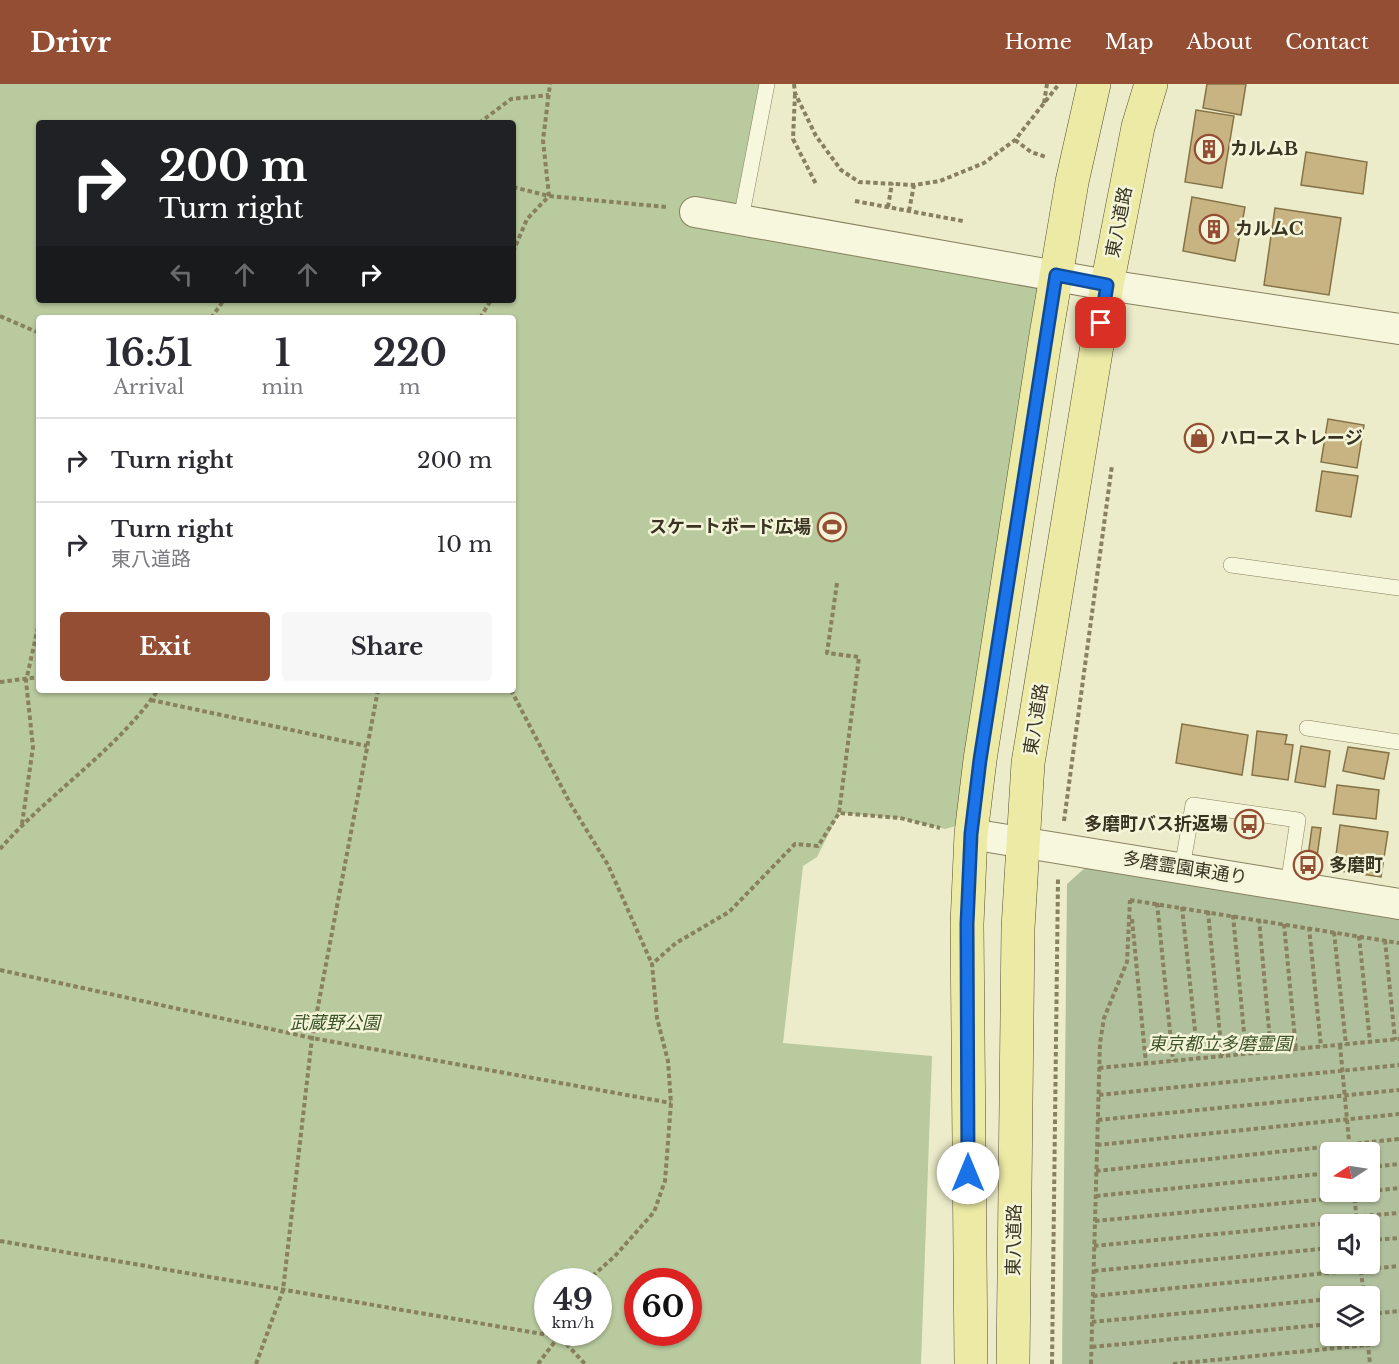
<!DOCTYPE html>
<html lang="en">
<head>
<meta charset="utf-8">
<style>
  :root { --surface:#fff; --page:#f7f7f7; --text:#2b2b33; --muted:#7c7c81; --line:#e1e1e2; --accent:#934e33 }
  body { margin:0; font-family:"Libre Baskerville","Noto Sans JP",serif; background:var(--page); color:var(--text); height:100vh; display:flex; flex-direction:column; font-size:22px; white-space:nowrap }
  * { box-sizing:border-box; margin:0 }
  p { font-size:20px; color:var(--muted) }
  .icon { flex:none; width:33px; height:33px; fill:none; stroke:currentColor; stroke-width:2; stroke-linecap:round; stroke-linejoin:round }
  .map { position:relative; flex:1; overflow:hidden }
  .details { position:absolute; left:36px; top:231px; width:480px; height:378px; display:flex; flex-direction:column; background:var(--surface); border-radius:6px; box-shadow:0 2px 4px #0004 }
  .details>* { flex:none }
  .guide { position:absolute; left:36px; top:36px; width:480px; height:183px; border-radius:6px; box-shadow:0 2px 4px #0004; background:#202124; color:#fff; overflow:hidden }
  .needle { width:39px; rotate:258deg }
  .buttons { position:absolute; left:1320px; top:1058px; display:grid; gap:12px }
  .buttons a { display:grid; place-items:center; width:60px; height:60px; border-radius:6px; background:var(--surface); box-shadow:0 2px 4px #0004; font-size:30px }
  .speed { position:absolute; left:534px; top:1184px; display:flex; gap:12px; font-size:30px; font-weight:700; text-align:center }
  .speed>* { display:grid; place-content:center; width:78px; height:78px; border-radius:50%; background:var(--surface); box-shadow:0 2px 4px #0004; line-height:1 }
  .speed small { font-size:15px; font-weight:400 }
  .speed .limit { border:9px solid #d22; background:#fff; color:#111 }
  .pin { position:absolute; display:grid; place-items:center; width:51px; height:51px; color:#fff; margin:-26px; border-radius:12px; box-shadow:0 3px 9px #0006 }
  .me { position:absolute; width:66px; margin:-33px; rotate:0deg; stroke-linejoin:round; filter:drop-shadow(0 0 4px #0008) }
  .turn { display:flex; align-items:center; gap:21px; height:126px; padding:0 24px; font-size:27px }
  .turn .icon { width:78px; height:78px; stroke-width:2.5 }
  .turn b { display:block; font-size:42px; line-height:51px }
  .lanes { display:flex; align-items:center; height:57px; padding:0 24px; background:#0003; justify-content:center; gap:30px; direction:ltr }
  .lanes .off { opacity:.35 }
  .eta { display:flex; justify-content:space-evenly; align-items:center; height:102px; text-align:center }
  .eta b { font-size:36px; font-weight:700; line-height:42px }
  .button { display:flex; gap:12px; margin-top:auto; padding:12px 24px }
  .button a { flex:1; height:69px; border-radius:6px; background:var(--accent); color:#fff; font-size:24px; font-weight:700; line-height:69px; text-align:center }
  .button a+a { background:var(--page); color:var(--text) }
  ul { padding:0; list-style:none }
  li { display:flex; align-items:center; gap:18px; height:84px; padding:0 24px; border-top:2px solid var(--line) }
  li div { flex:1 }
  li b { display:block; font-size:22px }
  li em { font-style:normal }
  header { display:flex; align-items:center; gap:36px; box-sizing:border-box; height:84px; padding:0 30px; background:var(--accent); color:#fff }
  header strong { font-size:28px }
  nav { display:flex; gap:33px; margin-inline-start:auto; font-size:21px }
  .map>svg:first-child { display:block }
  .green { fill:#b8ca9e; fill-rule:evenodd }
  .cemetery { fill:#b1c09c; fill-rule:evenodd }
  .building { fill:#c8b382; stroke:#857246; stroke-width:1.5 }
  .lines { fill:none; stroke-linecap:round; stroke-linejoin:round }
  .service-casing { stroke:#88805f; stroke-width:16 }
  .minor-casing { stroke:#88805f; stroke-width:32 }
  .primary-casing { stroke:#564d33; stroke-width:34 }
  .path { stroke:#88805f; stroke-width:4; stroke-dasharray:4.5 3; stroke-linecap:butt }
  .service { stroke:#f7f7dd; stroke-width:15 }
  .minor { stroke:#f7f7dd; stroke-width:30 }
  .primary { stroke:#eceaa5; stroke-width:33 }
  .route-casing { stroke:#114b97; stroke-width:15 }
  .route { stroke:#1a73e8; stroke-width:10 }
  .labels { text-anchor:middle; stroke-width:5; stroke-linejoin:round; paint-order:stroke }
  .poi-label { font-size:18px; font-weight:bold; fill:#393422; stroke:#f4f4d9; text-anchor:start }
  .street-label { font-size:18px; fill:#393422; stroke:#f4f4d9 }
  .park-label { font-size:18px; font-style:italic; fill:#3d5429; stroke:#f4f4d9 }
</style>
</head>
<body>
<header>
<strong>Drivr</strong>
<nav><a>Home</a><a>Map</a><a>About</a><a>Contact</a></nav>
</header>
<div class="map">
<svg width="1399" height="1280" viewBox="0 0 1399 1280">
  <rect width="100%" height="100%" fill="#ececca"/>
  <!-- green -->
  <path class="green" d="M0,0H767L741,135L1048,202L963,740L945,745L900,734L839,729L817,773L803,782L783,959L932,972L921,1280H0ZM39,39H513V216H39ZM39,234H513V606H39ZM548,1197H598V1248H548ZM638,1197H688V1248H638Z"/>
  <!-- cemetery -->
  <path class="cemetery" d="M1087,782L1399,834V1280H1062L1067,800ZM1330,1068H1370V1107H1330ZM1330,1140H1370V1179H1330ZM1330,1212H1370V1251H1330Z"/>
  <!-- building -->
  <path class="building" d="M1207,0H1246L1241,31L1203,24Z
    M1196,26L1234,32L1222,104L1185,98Z
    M1306,68L1367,78L1363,110L1301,101Z
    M1192,113L1245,123L1235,177L1183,167Z
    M1275,124L1341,134L1329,211L1264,201Z
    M1328,335L1364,341L1357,384L1321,378Z
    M1322,387L1358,392L1351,433L1316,427Z
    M1182,640L1248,651L1242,691L1176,679Z
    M1257,647L1287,651L1285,660L1293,661L1288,696L1252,691Z
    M1301,662L1330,667L1325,703L1295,698Z
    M1348,663L1389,669L1384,695L1343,687Z
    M1337,701L1379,706L1376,735L1333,730Z
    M1340,741L1388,748L1381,793L1334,786Z
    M1312,743L1321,744L1317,773L1308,772Z"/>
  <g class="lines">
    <!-- service casing -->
    <g class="service-casing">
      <path id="service" d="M741,135L767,0
        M1231,481L1399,504
        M1307,644L1399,658
        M1182,784L1193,721L1298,736L1288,801"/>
    </g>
    <!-- minor casing -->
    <g class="minor-casing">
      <path id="minor" d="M695,128L1107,201L1399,245
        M971,750L1399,820"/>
    </g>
    <!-- primary casing -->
    <g class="primary-casing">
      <path id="primary" d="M971,1280L967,840L971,750L980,676L1045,257L1072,98L1094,0
        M1013,1280L1018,844L1028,679L1107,201L1138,43L1151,0"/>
    </g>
    <!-- path -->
    <path class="path" d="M794,0L795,9L816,52L841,86L859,98L914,101L940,97L984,79L1015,56L1059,0
      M795,10L793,55L816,100
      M1044,19L1047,0
      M479,39L511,15L549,11
      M1015,56L1031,68L1046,73
      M513,103L549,112L666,123
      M855,117L963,137
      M888,123L892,99
      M909,127L914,101
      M513,168L527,135L549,112L543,56L550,0
      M0,232L39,249
      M211,234L224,216
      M480,234L491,216
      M837,499L827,569L859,573L839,729
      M0,598L39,593
      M511,606L570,719L608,781L652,880
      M151,616L367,662
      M1064,737L1112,381
      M22,740L33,663L26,597L39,539
      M0,765C49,709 115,668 158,606
      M1130,816L1399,859
      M1157,819L1173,977
      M1182,823L1198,975
      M1208,827L1222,972
      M1233,831L1246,970
      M1132,835L1146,980
      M1259,835L1271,968
      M1284,840L1296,965
      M1309,843L1321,963
      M1334,848L1346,961
      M1359,852L1370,958
      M1385,856L1395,956
      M0,886L312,954L671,1019
      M1340,961L1350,1068
      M1099,984L1399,955
      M1099,1011L1399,981
      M1098,1036L1399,1006
      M1097,1061L1399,1030
      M1370,1083L1399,1080
      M1096,1087L1399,1055
      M1354,1107L1357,1140
      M1096,1112L1330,1089
      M1095,1137L1347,1113L1361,1108L1399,1104
      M1370,1156L1399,1154
      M0,1157L560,1253L585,1280
      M1094,1162L1350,1137L1363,1132L1399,1129
      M1360,1179L1364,1212
      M1094,1187L1330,1164
      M587,1197L615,1172L654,1128L665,1097L671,1019L668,977L657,934L652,880L676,859L729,828L795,760L818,762L839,729L900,734L940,744
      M1093,1212L1399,1182
      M1370,1230L1399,1227
      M1092,1238L1330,1215
      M1367,1251L1370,1280
      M1092,1263L1330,1240
      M256,1280L283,1206L312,954L378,606
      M538,1280L562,1248
      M1052,1280L1058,795
      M1091,1280L1100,959L1104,934L1127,878L1130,816
      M1173,1280L1368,1261"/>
    <!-- service -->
    <use href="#service" class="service"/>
    <!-- minor -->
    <use href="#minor" class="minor"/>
    <!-- primary -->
    <use href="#primary" class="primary"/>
  </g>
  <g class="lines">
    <!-- route casing -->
    <g class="route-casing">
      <path id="route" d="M968,1089L967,840L971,750L980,676L1056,191L1107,201L1101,239"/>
    </g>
    <!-- route -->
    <use href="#route" class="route"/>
  </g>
  <!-- icons -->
  <defs>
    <g id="building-ring" transform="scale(1.5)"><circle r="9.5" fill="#f4f4d9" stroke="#934e33" stroke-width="1.5"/><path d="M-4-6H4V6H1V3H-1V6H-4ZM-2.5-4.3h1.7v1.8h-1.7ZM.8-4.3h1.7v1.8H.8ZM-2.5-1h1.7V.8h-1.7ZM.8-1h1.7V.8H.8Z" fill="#934e33"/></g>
    <g id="shop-ring" transform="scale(1.5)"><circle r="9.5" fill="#f4f4d9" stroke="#934e33" stroke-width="1.5"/><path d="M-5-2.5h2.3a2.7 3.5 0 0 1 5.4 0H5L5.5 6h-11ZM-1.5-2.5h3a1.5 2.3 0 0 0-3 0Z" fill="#934e33"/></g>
    <g id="stadium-ring" transform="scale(1.5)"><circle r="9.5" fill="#f4f4d9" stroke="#934e33" stroke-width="1.5"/><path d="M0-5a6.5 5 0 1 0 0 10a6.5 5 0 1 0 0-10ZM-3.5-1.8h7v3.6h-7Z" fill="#934e33"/></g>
    <g id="bus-ring" transform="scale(1.5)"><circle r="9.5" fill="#f4f4d9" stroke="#934e33" stroke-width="1.5"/><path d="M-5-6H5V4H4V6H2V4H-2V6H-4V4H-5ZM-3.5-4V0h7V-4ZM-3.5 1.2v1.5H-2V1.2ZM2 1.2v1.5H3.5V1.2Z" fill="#934e33"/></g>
  </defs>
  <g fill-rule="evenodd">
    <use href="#building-ring" x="1209" y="65"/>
    <use href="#building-ring" x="1214" y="145"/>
    <use href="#shop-ring" x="1199" y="354"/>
    <use href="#stadium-ring" x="832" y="443"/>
    <use href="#bus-ring" x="1249" y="740"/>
    <use href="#bus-ring" x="1308" y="781"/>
  </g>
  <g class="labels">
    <!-- poi labels -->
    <g class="poi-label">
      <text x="1230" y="71">カルムB</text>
      <text x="1235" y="151">カルムC</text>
      <text x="1220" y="360">ハローストレージ</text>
      <text x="811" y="449" text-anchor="end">スケートボード広場</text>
      <text x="1228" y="746" text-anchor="end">多磨町バス折返場</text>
      <text x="1329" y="787">多磨町</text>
    </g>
    <!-- street labels -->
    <g class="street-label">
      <text transform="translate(1119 138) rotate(-79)" y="6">東八道路</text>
      <text transform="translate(1036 635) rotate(-81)" y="6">東八道路</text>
      <text transform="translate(1185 784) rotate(9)" y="6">多磨霊園東通り</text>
      <text transform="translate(1014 1156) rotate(-89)" y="6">東八道路</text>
    </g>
    <!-- park labels -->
    <g class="park-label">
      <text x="335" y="945">武蔵野公園</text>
      <text x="1220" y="966">東京都立多磨霊園</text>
    </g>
  </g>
</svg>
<div class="buttons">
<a><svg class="needle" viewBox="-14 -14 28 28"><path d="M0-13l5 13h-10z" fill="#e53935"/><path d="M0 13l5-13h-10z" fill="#7c7c81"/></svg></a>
<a><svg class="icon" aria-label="sound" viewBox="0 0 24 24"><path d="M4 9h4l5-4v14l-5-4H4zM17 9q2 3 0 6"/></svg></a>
<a><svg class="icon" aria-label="layers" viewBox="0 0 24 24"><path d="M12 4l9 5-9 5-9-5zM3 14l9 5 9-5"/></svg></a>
</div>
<div class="speed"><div>49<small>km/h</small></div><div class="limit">60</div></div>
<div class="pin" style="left:1101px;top:239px;background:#d93025"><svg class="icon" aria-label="arrive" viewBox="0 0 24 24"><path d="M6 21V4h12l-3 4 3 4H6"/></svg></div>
<svg class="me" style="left:968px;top:1089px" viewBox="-20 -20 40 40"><circle r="19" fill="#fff"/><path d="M0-13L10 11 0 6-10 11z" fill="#1a73e8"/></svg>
<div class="guide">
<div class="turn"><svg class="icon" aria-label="right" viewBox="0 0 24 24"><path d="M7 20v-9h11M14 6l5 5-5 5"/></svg><div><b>200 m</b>Turn right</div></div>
<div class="lanes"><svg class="icon off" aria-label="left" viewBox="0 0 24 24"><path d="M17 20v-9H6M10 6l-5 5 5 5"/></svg><svg class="icon off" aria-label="ahead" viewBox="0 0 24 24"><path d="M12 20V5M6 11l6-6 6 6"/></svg><svg class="icon off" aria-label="ahead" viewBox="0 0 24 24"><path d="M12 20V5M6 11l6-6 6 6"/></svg><svg class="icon" aria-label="right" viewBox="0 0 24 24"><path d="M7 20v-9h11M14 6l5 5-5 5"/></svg></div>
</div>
<section class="details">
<div class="eta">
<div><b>16:51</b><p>Arrival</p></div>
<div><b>1</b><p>min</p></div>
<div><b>220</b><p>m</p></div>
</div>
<ul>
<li><svg class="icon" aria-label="right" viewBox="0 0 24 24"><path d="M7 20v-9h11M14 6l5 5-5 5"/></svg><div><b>Turn right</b></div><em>200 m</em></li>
<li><svg class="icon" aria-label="right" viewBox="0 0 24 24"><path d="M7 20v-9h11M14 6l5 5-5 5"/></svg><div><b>Turn right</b><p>東八道路</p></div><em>10 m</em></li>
</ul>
<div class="button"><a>Exit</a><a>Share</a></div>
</section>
</div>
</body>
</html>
